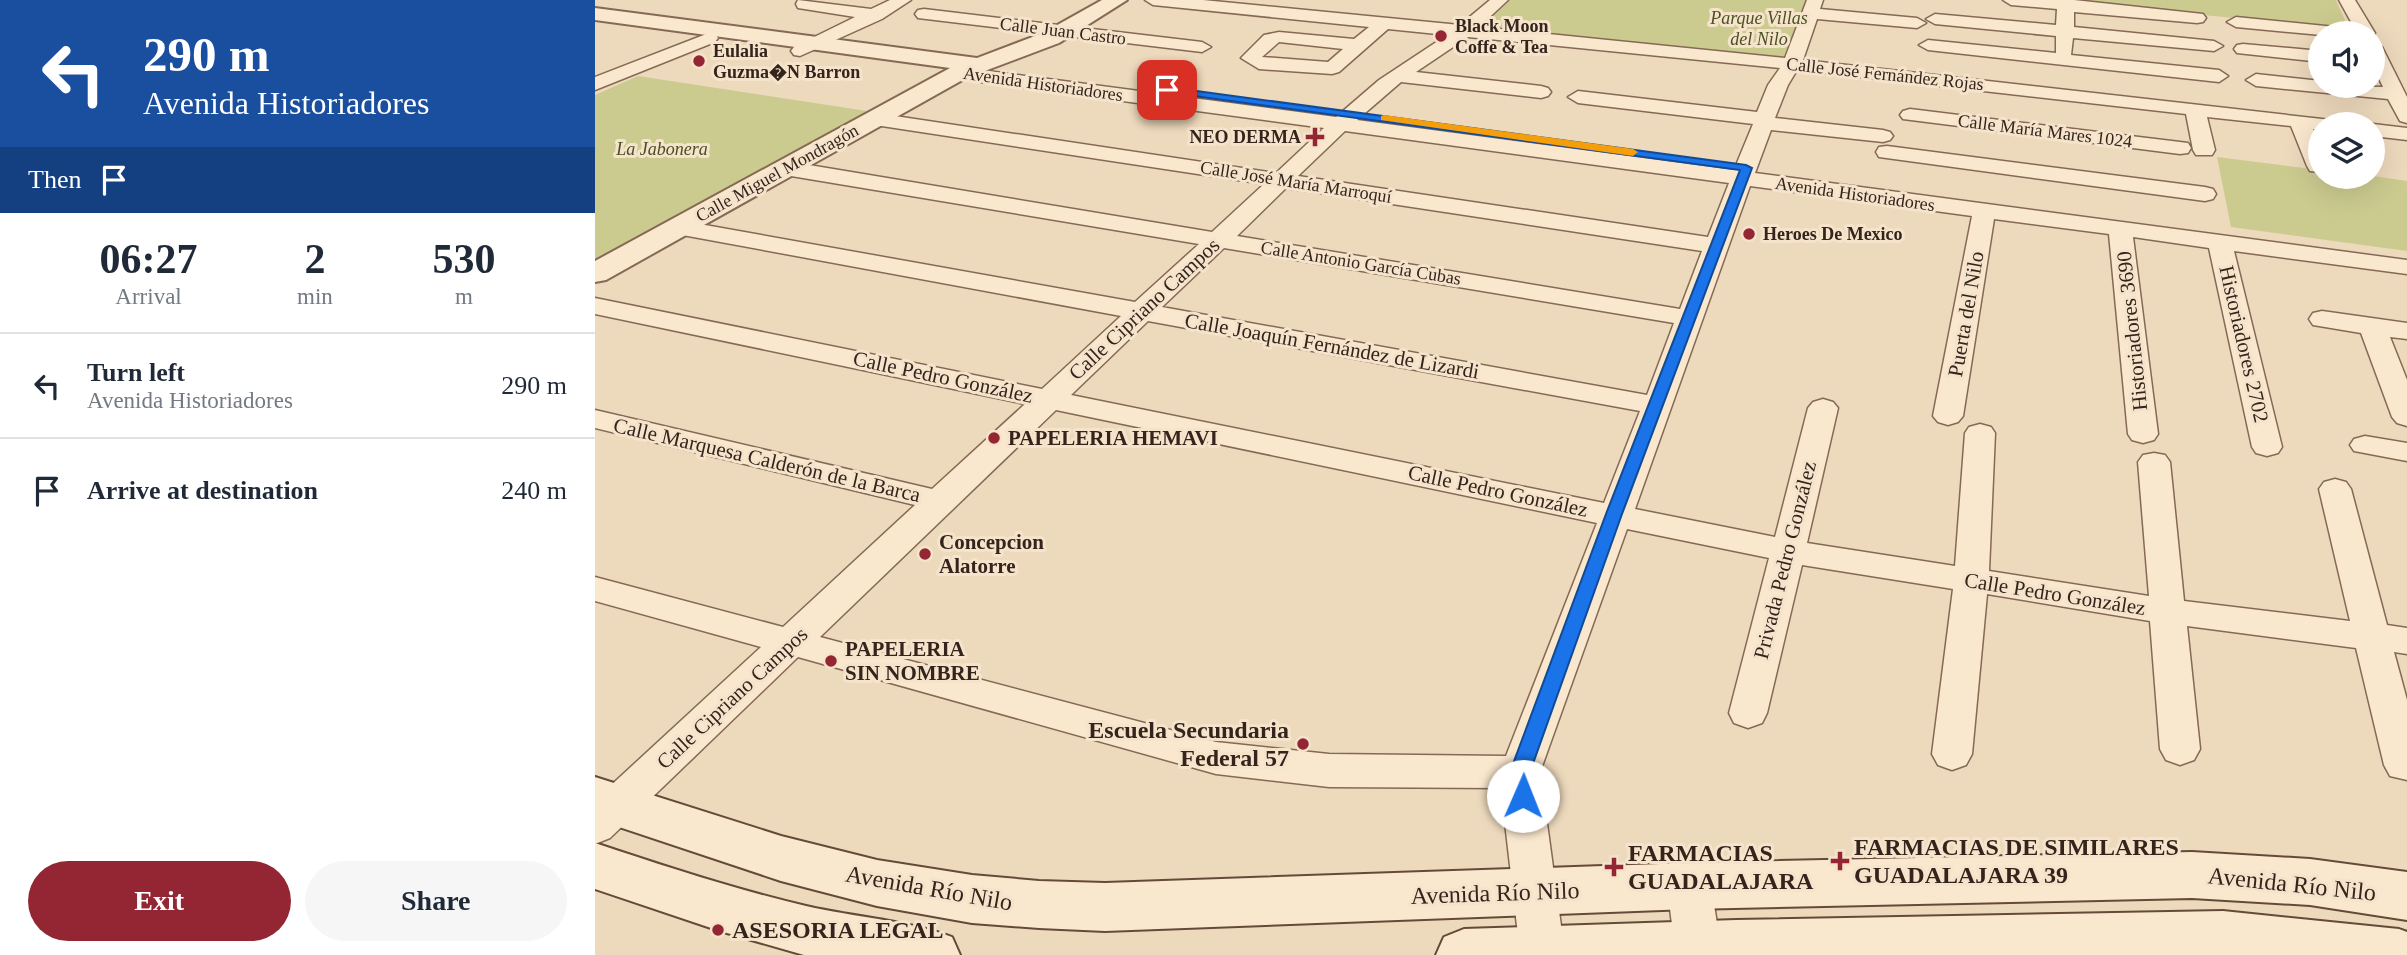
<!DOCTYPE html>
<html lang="en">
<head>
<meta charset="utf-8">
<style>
  :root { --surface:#fff; --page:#f6f6f7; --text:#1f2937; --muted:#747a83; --line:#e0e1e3; --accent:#942533 }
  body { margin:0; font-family:Georgia,serif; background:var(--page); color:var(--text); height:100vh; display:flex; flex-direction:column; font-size:26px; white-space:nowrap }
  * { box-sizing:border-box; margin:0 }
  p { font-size:23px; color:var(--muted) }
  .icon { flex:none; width:38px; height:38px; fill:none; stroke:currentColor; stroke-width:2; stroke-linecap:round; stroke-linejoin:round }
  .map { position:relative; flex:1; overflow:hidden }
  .side { display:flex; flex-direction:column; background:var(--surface); width:595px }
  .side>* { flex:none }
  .hud { background:#1a4fa0; color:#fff; overflow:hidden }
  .buttons { position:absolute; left:1713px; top:21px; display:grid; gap:14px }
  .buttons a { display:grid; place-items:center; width:77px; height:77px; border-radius:50%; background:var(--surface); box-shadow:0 7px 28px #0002; font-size:35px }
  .pin { position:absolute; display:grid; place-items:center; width:60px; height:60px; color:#fff; margin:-30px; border-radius:14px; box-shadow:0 4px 10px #0006 }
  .me { position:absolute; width:77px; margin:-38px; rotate:1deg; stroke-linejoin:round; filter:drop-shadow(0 0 5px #0008) }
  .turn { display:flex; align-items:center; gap:24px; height:147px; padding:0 28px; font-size:32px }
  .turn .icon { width:91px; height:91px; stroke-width:2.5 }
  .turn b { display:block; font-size:49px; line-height:60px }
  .then { display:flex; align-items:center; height:66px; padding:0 28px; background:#0003; gap:14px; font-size:26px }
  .eta { display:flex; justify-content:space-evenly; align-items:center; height:119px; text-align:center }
  .eta b { font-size:42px; font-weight:700; line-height:49px }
  .action { display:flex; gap:14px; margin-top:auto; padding:14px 28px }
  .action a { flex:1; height:80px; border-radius:42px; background:var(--accent); color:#fff; font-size:28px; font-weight:700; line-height:80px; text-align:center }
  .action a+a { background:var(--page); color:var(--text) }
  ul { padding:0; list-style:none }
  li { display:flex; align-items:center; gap:21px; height:105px; padding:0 28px; border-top:2px solid var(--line) }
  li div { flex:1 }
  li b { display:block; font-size:26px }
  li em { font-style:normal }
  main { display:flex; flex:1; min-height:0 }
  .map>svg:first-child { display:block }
  .green { fill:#cbcb90 }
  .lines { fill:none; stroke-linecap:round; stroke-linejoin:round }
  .minor-casing { stroke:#856955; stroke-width:3 }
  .tertiary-casing { stroke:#856955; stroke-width:4 }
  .secondary-casing { stroke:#664a39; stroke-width:4 }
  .minor { fill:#f9e7ce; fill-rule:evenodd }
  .tertiary { fill:#f9e7ce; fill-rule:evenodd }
  .secondary { fill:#f9e7ce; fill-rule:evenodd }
  .route { fill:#1a73e8; stroke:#114b97; stroke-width:2 }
  .slow { fill:#f59e0b }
  .poi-dot { fill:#942533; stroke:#f5e4cb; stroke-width:2.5 }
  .labels { text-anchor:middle; stroke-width:6; stroke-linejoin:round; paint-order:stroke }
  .far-park-label { font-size:18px; font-style:italic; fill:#4a5021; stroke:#f5e4cb }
  .far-poi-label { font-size:18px; font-weight:bold; fill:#34241b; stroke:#f5e4cb; text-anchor:start }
  .far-street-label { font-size:18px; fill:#34241b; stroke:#f5e4cb }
  .street-label { font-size:21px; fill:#34241b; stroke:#f5e4cb }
  .poi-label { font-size:21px; font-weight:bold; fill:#34241b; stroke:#f5e4cb; text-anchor:start }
  .near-poi-label { font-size:24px; font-weight:bold; fill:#34241b; stroke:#f5e4cb; text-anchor:start }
  .near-street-label { font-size:24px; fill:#34241b; stroke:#f5e4cb }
</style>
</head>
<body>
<main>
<section class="side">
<div class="hud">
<div class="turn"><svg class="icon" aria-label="left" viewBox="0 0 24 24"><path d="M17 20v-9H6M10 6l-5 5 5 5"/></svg><div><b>290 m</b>Avenida Historiadores</div></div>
<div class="then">Then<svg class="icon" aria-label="arrive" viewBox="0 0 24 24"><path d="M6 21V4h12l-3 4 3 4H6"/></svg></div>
</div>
<div class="eta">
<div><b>06:27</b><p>Arrival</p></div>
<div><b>2</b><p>min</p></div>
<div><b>530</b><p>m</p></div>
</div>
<ul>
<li><svg class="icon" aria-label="left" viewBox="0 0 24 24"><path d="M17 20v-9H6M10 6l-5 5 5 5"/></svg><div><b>Turn left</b><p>Avenida Historiadores</p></div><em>290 m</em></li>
<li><svg class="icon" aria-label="arrive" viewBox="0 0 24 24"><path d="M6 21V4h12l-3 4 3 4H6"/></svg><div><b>Arrive at destination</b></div><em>240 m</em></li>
</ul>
<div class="action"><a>Exit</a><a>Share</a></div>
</section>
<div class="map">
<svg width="1812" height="955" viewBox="0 0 1812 955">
  <rect width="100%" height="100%" fill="#edd9bc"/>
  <!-- green -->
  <path class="green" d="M912,0H1213L1187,60L876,30Z
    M1484,0H1741L1754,29L1484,3Z
    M43,76L272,111L0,261V95Z
    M1622,157L1725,170L1726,177L1778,176L1812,181V251L1636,227Z"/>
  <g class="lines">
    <!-- minor casing -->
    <g class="minor-casing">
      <path id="minor" d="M203,0L276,9L295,0H316L287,19L205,56L199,55L196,51L199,47L260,17L203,8L201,4Z
        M550,0H608L865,25L895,0H913L884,27L1190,58L1212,0H1228L1225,9L1322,18L1331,23L1322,28L1222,19L1208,60L1736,120L1739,124H1726V130L1718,129L1726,147V172L1715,171L1712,166L1696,126L1612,117L1620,150L1617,155H1601L1598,150L1591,114L1202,70L1193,85L1180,118L1288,130L1295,132L1298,136L1295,140L1288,142L1176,130L1160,173L1812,260V274L1639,251L1687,447L1683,453L1672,456L1661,453L1657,447L1614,248L1538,237L1563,434L1559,440L1548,443L1537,440L1533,434L1514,234L1399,219L1368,416L1363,422L1353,425L1343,422L1338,416L1377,216L1155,186L1040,509L1180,537L1213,408L1218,402L1228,399L1238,402L1243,408L1212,543L1360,566L1370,433L1374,427L1385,424L1396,427L1400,433L1394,571L1554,596L1543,462L1548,455L1559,453L1570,455L1575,462L1589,601L1755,621L1724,489L1729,482L1740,479L1751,482L1756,489L1792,625L1812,628V654L1799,652L1812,700V780L1795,776L1789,765L1761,648L1592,626L1605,749L1599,760L1585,765L1571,760L1565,749L1555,621L1392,594L1377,754L1371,765L1357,770L1343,765L1337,754L1358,589L1207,565L1172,713L1167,723L1153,728L1139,723L1134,713L1174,558L1032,529L945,772L970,955H926L925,952L906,788L734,787L621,774L203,657L15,838L0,844V800L166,647L0,601V577L188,627L320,505L0,428V410L337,489L430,404L0,314V298L447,389L526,316L82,234L74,232L70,227L74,222L82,220L540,302L604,244L190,175L182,173L179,168L182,163L190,161L617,232L669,184L280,125L273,123L270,119L273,115L280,113L681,173L729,128L363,79L354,73L363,67L741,117L784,80L852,35L793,29L744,72L737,74L664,69L646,58L669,35L684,32L759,39L774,27L558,5ZM873,37L1185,68L1173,85L1162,112L983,91L973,97L983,103L1158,124L1139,170L762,120L806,82L946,98L953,96L956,92L953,88L946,86L821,72ZM684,42L748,49L733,62L667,57ZM750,131L1134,183L1113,237L703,176ZM691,188L1107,251L1085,309L642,236ZM629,248L1079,323L1052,395L567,307ZM553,321L1045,411L1009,503L476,395ZM461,410L1002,523L911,756L734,754L621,742L225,637Z
        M1408,0H1479L1608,14L1611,18L1608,22L1602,23L1479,12V27L1619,41L1628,46L1619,51L1478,38L1476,55L1624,70L1633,76L1624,82L1333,50L1324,45L1333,40L1461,53V36L1340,24L1331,19L1340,14L1461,25L1462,9L1416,5Z
        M1744,0H1760L1780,33L1778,36V33H1726V35L1641,27L1632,22L1641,17L1760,29Z
        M329,9L607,42L616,47L607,52L323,18L320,14L323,10Z
        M114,33L120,34L123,38L120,42L0,90V77Z
        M1778,42L1787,47L1812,97V123L1805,121L1793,99L1661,86L1651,80L1661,74L1726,81V86L1788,87L1778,66Z
        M1648,44L1726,51V62L1642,53L1639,49L1642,45Z
        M1315,109L1585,142L1593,143L1596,148L1593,153L1585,154L1308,119L1305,115L1308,111Z
        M1776,124H1778L1812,128V140L1778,136Z
        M1292,146L1610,187L1618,189L1621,194L1618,199L1610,201L1284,157L1281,152L1284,147Z
        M1727,311L1812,323V339L1795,337L1812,380V426L1802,423L1797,417L1766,333L1718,325L1714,319L1718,313Z
        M1770,436L1812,443V461L1759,451L1755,445L1759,439Z
        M1094,867L1110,872L1116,886L1127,955H1081L1072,886L1078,872Z"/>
    </g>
    <!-- tertiary casing -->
    <g class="tertiary-casing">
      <path id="tertiary" d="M507,0H532L464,43L371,78L11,280L0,282V261L355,68L0,20V8L382,58L448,33Z"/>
    </g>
    <!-- secondary casing -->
    <g class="secondary-casing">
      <path id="secondary" d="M0,777L186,836L282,860L377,875L444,881L510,883L1094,863L1597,852L1715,859L1812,872V920L1715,905L1597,898L1094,909L510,931L444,928L377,923L282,906L186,881L0,819Z
        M0,843C69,866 139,889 211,906C258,917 312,920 357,937L365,955H209L125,931L0,889Z
        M1628,911L1804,929L1812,932V955H841L849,937L869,929L1141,920Z"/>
    </g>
    <!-- minor -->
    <use href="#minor" class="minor"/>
    <!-- tertiary -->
    <use href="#tertiary" class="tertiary"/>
    <!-- secondary -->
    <use href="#secondary" class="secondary"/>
  </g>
  <!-- route -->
  <path class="route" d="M572,87L1151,165L1157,168L1027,514L935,772L938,796L935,802L928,805L920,802L915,772L1011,514L1145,170L569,92V88Z"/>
  <!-- slow -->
  <path class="slow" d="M789,115L1038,149L1043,152L1038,156L786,120V116Z"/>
  <!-- markers -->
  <g class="poi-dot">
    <circle cx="846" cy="36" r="7"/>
    <circle cx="104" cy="61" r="7"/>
    <path d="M716.5 126.5h7v7h7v7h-7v7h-7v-7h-7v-7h7z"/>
    <circle cx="1154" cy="234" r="7"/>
    <circle cx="399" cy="438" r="7"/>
    <circle cx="330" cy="554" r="7"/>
    <circle cx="236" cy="661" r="7"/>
    <circle cx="708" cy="744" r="7"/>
    <path d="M1241.5 850.5h7v7h7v7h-7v7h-7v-7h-7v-7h7z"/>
    <path d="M1015.5 856.5h7v7h7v7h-7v7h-7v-7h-7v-7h7z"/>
    <circle cx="123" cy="930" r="7"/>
  </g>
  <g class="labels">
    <!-- far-park labels -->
    <g class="far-park-label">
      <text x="1164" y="24">Parque Villas<tspan x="1164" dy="21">del Nilo</tspan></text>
      <text x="67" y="155">La Jabonera</text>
    </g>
    <!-- far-poi labels -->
    <g class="far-poi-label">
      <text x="860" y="32">Black Moon<tspan x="860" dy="21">Coffe &amp; Tea</tspan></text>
      <text x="118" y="57">Eulalia<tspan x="118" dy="21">Guzma�N Barron</tspan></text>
      <text x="706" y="143" text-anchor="end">NEO DERMA</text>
      <text x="1168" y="240">Heroes De Mexico</text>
    </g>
    <!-- far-street labels -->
    <g class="far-street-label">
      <text transform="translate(468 31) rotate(7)" y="6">Calle Juan Castro</text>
      <text transform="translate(1290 74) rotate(6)" y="6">Calle José Fernández Rojas</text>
      <text transform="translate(448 84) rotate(8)" y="6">Avenida Historiadores</text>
      <text transform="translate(1450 131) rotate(7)" y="6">Calle María Mares 1024</text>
      <text transform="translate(182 173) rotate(-29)" y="6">Calle Miguel Mondragón</text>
      <text transform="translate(701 182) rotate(9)" y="6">Calle José María Marroquí</text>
      <text transform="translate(1260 194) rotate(8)" y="6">Avenida Historiadores</text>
      <text transform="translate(766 263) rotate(9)" y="6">Calle Antonio García Cubas</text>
    </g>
    <!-- street labels -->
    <g class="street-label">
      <text transform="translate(549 309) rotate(-43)" y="7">Calle Cipriano Campos</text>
      <text transform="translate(1371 314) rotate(-80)" y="7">Puerta del Nilo</text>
      <text transform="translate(1537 331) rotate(-96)" y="7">Historiadores 3690</text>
      <text transform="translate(1649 344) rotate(77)" y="7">Historiadores 2702</text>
      <text transform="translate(737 346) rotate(10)" y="7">Calle Joaquín Fernández de Lizardi</text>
      <text transform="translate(348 377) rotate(12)" y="7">Calle Pedro González</text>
      <text transform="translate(172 460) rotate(13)" y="7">Calle Marquesa Calderón de la Barca</text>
      <text transform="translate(903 491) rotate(12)" y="7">Calle Pedro González</text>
      <text transform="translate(1190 560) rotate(-76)" y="7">Privada Pedro González</text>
      <text transform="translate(1460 594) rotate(9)" y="7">Calle Pedro González</text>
      <text transform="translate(137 698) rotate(-43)" y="7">Calle Cipriano Campos</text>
    </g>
    <!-- poi labels -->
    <g class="poi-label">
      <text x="413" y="445">PAPELERIA HEMAVI</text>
      <text x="344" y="549">Concepcion<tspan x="344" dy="24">Alatorre</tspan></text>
      <text x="250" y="656">PAPELERIA<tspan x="250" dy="24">SIN NOMBRE</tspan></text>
    </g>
    <!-- near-poi labels -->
    <g class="near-poi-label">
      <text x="694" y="738" text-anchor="end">Escuela Secundaria<tspan x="694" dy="28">Federal 57</tspan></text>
      <text x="1259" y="855">FARMACIAS DE SIMILARES<tspan x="1259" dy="28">GUADALAJARA 39</tspan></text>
      <text x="1033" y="861">FARMACIAS<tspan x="1033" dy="28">GUADALAJARA</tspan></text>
      <text x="137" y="938">ASESORIA LEGAL</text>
    </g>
    <!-- near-street labels -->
    <g class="near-street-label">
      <text transform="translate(1697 884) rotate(6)" y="8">Avenida Río Nilo</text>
      <text transform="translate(334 888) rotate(10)" y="8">Avenida Río Nilo</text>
      <text transform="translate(900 893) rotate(-2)" y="8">Avenida Río Nilo</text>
    </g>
  </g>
</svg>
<div class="buttons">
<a><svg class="icon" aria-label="sound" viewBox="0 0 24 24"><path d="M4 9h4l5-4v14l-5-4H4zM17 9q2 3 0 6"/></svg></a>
<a><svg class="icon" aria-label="layers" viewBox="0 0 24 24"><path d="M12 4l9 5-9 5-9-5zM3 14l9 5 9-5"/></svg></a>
</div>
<div class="pin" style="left:572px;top:90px;background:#d93025"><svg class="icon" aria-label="arrive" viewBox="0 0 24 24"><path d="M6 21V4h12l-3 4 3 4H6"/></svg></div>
<svg class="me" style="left:928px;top:796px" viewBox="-20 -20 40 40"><circle r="19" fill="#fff"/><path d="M0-13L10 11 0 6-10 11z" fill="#1a73e8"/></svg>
</div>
</main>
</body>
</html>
